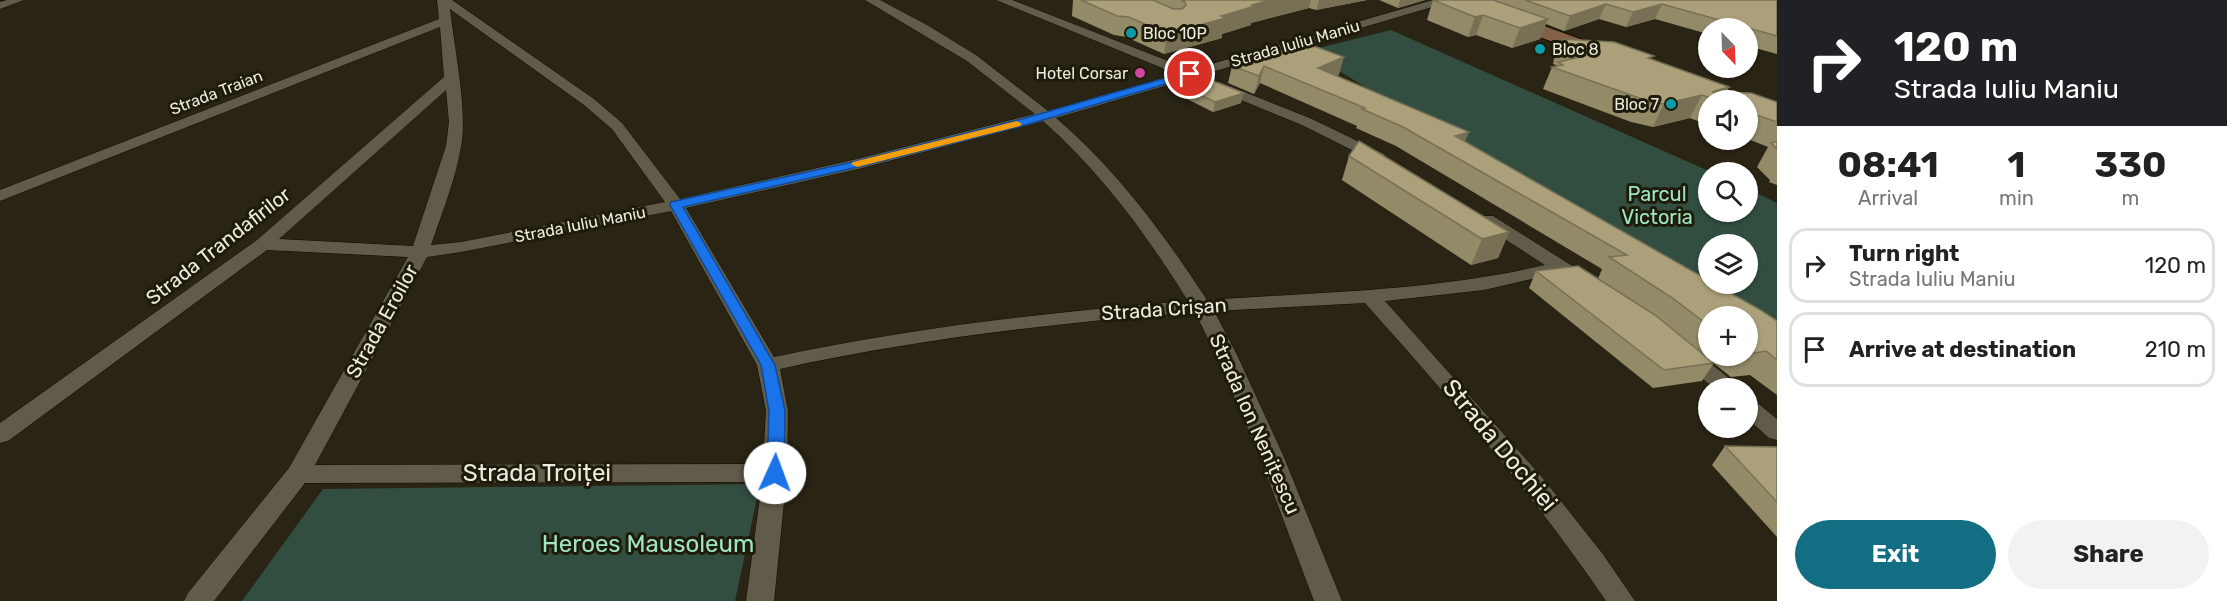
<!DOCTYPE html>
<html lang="en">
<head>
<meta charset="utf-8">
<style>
  :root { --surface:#fff; --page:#f2f2f2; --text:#222; --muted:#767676; --line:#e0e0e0; --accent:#136e83 }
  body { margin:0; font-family:Rubik,sans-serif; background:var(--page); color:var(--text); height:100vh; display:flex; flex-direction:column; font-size:22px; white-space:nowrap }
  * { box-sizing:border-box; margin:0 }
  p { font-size:20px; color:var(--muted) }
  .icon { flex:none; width:33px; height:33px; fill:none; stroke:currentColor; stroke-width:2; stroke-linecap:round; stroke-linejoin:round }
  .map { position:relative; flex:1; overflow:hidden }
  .panel { display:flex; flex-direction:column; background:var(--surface); width:450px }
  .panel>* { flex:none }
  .guide { background:#202124; color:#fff; overflow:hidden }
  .needle { width:39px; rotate:157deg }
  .fabs { position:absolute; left:1698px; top:18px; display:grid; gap:12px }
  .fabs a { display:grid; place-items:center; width:60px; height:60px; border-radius:50%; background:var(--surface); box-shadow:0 2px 4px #0004; font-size:30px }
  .pin { position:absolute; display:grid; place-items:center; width:51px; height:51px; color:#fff; margin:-26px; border:3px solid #fff; border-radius:50%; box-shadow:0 2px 6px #0007 }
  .me { position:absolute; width:66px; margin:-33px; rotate:2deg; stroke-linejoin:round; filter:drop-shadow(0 0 4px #0008) }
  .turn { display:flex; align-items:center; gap:21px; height:126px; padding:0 18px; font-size:27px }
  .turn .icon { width:78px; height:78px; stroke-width:2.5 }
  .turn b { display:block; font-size:42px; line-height:51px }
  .eta { display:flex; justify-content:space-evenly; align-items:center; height:102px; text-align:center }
  .eta b { font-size:36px; font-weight:700; line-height:42px }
  .primary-button { display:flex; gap:12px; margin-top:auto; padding:12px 18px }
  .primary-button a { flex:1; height:69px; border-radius:36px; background:var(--accent); color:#fff; font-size:24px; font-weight:700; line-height:69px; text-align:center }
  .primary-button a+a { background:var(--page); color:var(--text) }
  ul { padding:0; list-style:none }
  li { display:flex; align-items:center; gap:18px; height:75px; margin:0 12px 9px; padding:0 6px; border:3px solid var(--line); border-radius:18px }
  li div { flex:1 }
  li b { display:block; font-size:22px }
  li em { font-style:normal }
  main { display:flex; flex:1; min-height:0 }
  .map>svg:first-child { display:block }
  .green { fill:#324e40; fill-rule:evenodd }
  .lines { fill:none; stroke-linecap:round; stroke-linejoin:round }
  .street-casing { stroke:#120d01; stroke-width:1 }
  .secondary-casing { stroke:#120d01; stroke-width:2 }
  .street { fill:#615c4a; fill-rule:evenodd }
  .secondary { fill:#836149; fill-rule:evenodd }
  .wall { fill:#938a68; fill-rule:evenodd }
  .shaded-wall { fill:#787055 }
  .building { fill:#aba079; stroke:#787055; stroke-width:1.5 }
  .route { fill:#1a73e8; stroke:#114b97; stroke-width:1.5 }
  .slow { fill:#f59e0b }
  .culture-dot { fill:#0f9aa8; stroke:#1f1b0a; stroke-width:2 }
  .hotel-dot { fill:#d1479c; stroke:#1f1b0a; stroke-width:2 }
  .labels { text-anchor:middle; stroke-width:6; stroke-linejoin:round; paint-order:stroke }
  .far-poi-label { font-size:16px; fill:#edeae0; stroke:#1f1b0a; text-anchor:start }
  .far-street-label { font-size:16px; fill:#edeae0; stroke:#1f1b0a }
  .park-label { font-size:20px; fill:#9ee5c3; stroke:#1f1b0a }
  .street-label { font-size:20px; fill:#edeae0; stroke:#1f1b0a }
  .near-street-label { font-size:24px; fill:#edeae0; stroke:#1f1b0a }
  .near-park-label { font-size:24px; fill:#9ee5c3; stroke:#1f1b0a }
</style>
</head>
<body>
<main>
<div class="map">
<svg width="1777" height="601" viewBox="0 0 1777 601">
  <rect width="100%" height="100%" fill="#292414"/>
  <!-- green -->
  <path class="green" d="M1391,30L1711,172H1708V212H1748V189L1777,203V338L1748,316L1497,169L1307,51ZM1708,244H1748V284H1708Z
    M760,484L735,601H242L323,489Z"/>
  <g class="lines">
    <!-- street casing -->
    <g class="street-casing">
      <path id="street" d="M7,0H24L0,9V2Z
        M437,0H452L594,99L622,123L680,199L857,159L1035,114L967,61L865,0H880L927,25L976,55L1048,111L1177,74L996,0H1012L1191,70L1433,0H1451L1449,2L1056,118C1116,169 1164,234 1207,300C1321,292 1433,291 1545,265L1481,224L1478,220L1481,216H1493L1593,279L1596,283L1593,287L1586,289L1558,273L1484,290L1385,301L1541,476L1602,553L1635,601H1606C1534,495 1450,398 1365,303L1214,311L1237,355L1283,455L1342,601H1314L1259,455L1216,355L1195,312C1055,323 917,339 780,369L788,411L787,473L774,601H746L762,482L305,483L214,601H184L188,593L289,468L408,257L267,250L8,441L0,443V423L257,240L444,77L440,27L0,201V190L439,19ZM450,9L584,105L612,129L665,202L461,242L431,245C442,213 455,181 461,147C468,111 454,47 450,9ZM446,90L449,122L446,146L413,246L279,239ZM1043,121C1101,172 1147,235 1188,301C1048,312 911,328 774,357L686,208L858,169ZM671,211L757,365L766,411L763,464L315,465L427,257L461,252Z
        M1219,82L1312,119L1384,154L1386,157L1384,160H1372L1302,125L1214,89L1212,86Z
        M1688,349L1695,351L1735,383L1738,388H1714L1681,361L1677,356L1681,351Z
        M1748,399L1756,402L1777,419V440L1769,438L1748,419Z"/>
    </g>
    <!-- secondary casing -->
    <g class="secondary-casing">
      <path id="secondary" d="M1448,0H1472L1605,48L1607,52L1605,56H1591L1450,4Z"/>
    </g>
    <!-- street -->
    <use href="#street" class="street"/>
    <!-- secondary -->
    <use href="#secondary" class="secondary"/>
  </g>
  <!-- wall -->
  <path class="wall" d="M1073,0H1367L1316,10L1309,8L1251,23V25L1222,34V38L1164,54L1126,37L1114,35L1072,16Z
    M1379,0H1425L1398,8Z
    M1433,0H1777V54L1748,46V28H1708V34L1655,19L1626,27L1599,19L1564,31L1546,24L1540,39L1512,48L1476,35L1468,37L1427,20Z
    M1563,39L1652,60L1729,87L1726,93L1777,102V185L1769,182L1770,180L1757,167L1768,147L1748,139V100H1708V125L1690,118L1653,127L1631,122L1543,89L1552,67L1556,66V65L1553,64L1554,59Z
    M1303,42L1339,75L1336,76L1465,141L1777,321V395L1750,375L1731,377L1679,336L1714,363L1702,381L1653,388L1529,288L1536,271L1598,279L1602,269L1396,146L1356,128L1357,126L1260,83L1254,94L1228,83L1232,66ZM1708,316H1748V356H1708Z
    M1187,89L1241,103L1213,112L1185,98Z
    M1349,156L1509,232L1498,258L1471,265L1342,180Z
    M1725,446L1777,447V537L1712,465Z"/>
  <!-- shaded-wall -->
  <path class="shaded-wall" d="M1270,0H1311L1309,8L1251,23V25L1222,34V38L1164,54L1167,34L1252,5Z
    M1319,0H1367L1316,10Z
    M1400,0H1425L1398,8Z
    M1606,4L1599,19L1564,31L1570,16Z
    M1662,4L1655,19L1626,27L1633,12Z
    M1483,15L1476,35L1468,37L1475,17Z
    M1548,19L1540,39L1512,48L1520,28Z
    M1344,57L1339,75L1313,86L1318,68Z
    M1264,66L1260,83L1254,94L1259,76Z
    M1729,87L1722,100L1712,92Z
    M1244,93L1241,103L1213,112L1215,102Z
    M1702,95L1690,118L1653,127L1664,104Z
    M1469,132L1461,151L1455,136Z
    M1509,232L1498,258L1471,265L1482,239Z"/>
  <!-- building -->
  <path class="building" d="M1081,0H1153L1173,9H1182L1186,5L1185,2L1181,0H1270L1252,5L1255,6L1221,16L1226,18L1167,34L1129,17L1117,16Z
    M1433,0H1493L1548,19L1520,28L1483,15L1475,17Z
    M1525,0H1777V36L1662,4L1633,12L1606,4L1570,16Z
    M1563,39L1614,42L1654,56L1648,58L1729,87L1712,92L1751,93L1777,102V122L1748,112V100H1716L1702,95L1664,104L1642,99L1552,67L1563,65L1558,62L1593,54L1562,43Z
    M1303,42L1344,57L1318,68L1469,132L1455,136L1708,280V284H1714L1759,309L1777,321V360L1766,351L1748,354V316H1708V325L1674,299L1609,257L1627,255L1403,127L1362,109L1365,108L1264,66L1259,76L1232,66Z
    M1211,80L1244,93L1215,102L1187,89Z
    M1359,141L1509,232L1482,239L1349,156Z
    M1777,141V149L1771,143Z
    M1578,266L1655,315L1714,363L1664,370L1536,271Z
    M1725,446L1777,447V502Z"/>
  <!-- route -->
  <path class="route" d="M1190,71L1194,74L1193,76L1029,124L858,167L683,207L775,365L785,411L784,473L781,477L775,479L769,477L767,473L769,411L761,365L670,205L671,202L857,161L1022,119Z"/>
  <!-- slow -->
  <path class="slow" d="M1017,121L1022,124L1020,126L857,167L851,164L853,162Z"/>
  <!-- markers -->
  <g class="culture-dot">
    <circle cx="1131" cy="33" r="6"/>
    <circle cx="1540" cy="49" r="6"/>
    <circle cx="1671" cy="104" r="6"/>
  </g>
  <circle class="hotel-dot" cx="1140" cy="73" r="6"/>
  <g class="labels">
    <!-- far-poi labels -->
    <g class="far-poi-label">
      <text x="1143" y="39">Bloc 10P</text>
      <text x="1552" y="55">Bloc 8</text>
      <text x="1128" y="79" text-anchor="end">Hotel Corsar</text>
      <text x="1659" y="110" text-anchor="end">Bloc 7</text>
    </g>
    <!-- far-street labels -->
    <g class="far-street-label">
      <text transform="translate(1295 43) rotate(-16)" y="6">Strada Iuliu Maniu</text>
      <text transform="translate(216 92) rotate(-21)" y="6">Strada Traian</text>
      <text transform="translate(580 224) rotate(-11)" y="6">Strada Iuliu Maniu</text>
    </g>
    <!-- park labels -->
    <g class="park-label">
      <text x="1657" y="201">Parcul<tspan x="1657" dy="23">Victoria</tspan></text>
    </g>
    <!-- street labels -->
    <g class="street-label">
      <text transform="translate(218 246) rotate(-38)" y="7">Strada Trandafirilor</text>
      <text transform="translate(1164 309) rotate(-4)" y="7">Strada Crișan</text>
      <text transform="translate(382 321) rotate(-61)" y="7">Strada Eroilor</text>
      <text transform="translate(1255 424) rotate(66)" y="7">Strada Ion Nenițescu</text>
    </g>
    <!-- near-street labels -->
    <g class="near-street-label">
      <text transform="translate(1500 445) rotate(50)" y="8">Strada Dochiei</text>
      <text x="537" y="481">Strada Troiței</text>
    </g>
    <!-- near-park labels -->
    <g class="near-park-label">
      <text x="648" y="552">Heroes Mausoleum</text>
    </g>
  </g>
</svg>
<div class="fabs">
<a><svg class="needle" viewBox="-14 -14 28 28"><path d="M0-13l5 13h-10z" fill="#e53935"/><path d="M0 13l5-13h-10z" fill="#767676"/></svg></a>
<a><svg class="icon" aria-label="sound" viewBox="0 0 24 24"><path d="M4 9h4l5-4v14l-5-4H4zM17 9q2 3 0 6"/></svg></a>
<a><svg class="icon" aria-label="search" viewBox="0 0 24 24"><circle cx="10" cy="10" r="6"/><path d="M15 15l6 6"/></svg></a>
<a><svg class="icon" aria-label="layers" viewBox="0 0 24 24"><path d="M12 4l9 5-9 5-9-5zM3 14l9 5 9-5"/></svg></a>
<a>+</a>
<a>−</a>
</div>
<div class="pin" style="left:1190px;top:74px;background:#d93025"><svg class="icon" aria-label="arrive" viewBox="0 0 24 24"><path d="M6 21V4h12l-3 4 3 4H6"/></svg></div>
<svg class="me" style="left:775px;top:473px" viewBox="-20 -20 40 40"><circle r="19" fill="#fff"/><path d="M0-13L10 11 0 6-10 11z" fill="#1a73e8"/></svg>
</div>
<section class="panel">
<div class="guide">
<div class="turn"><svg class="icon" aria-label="right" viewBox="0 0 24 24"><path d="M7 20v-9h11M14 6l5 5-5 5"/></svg><div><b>120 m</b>Strada Iuliu Maniu</div></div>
</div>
<div class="eta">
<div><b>08:41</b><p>Arrival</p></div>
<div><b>1</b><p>min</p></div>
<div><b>330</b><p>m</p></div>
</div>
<ul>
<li><svg class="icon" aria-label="right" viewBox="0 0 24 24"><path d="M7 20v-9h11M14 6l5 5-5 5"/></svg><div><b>Turn right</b><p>Strada Iuliu Maniu</p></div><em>120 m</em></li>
<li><svg class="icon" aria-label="arrive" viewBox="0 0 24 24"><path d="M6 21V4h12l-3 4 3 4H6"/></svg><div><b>Arrive at destination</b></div><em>210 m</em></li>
</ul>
<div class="primary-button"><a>Exit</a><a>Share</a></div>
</section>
</main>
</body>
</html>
